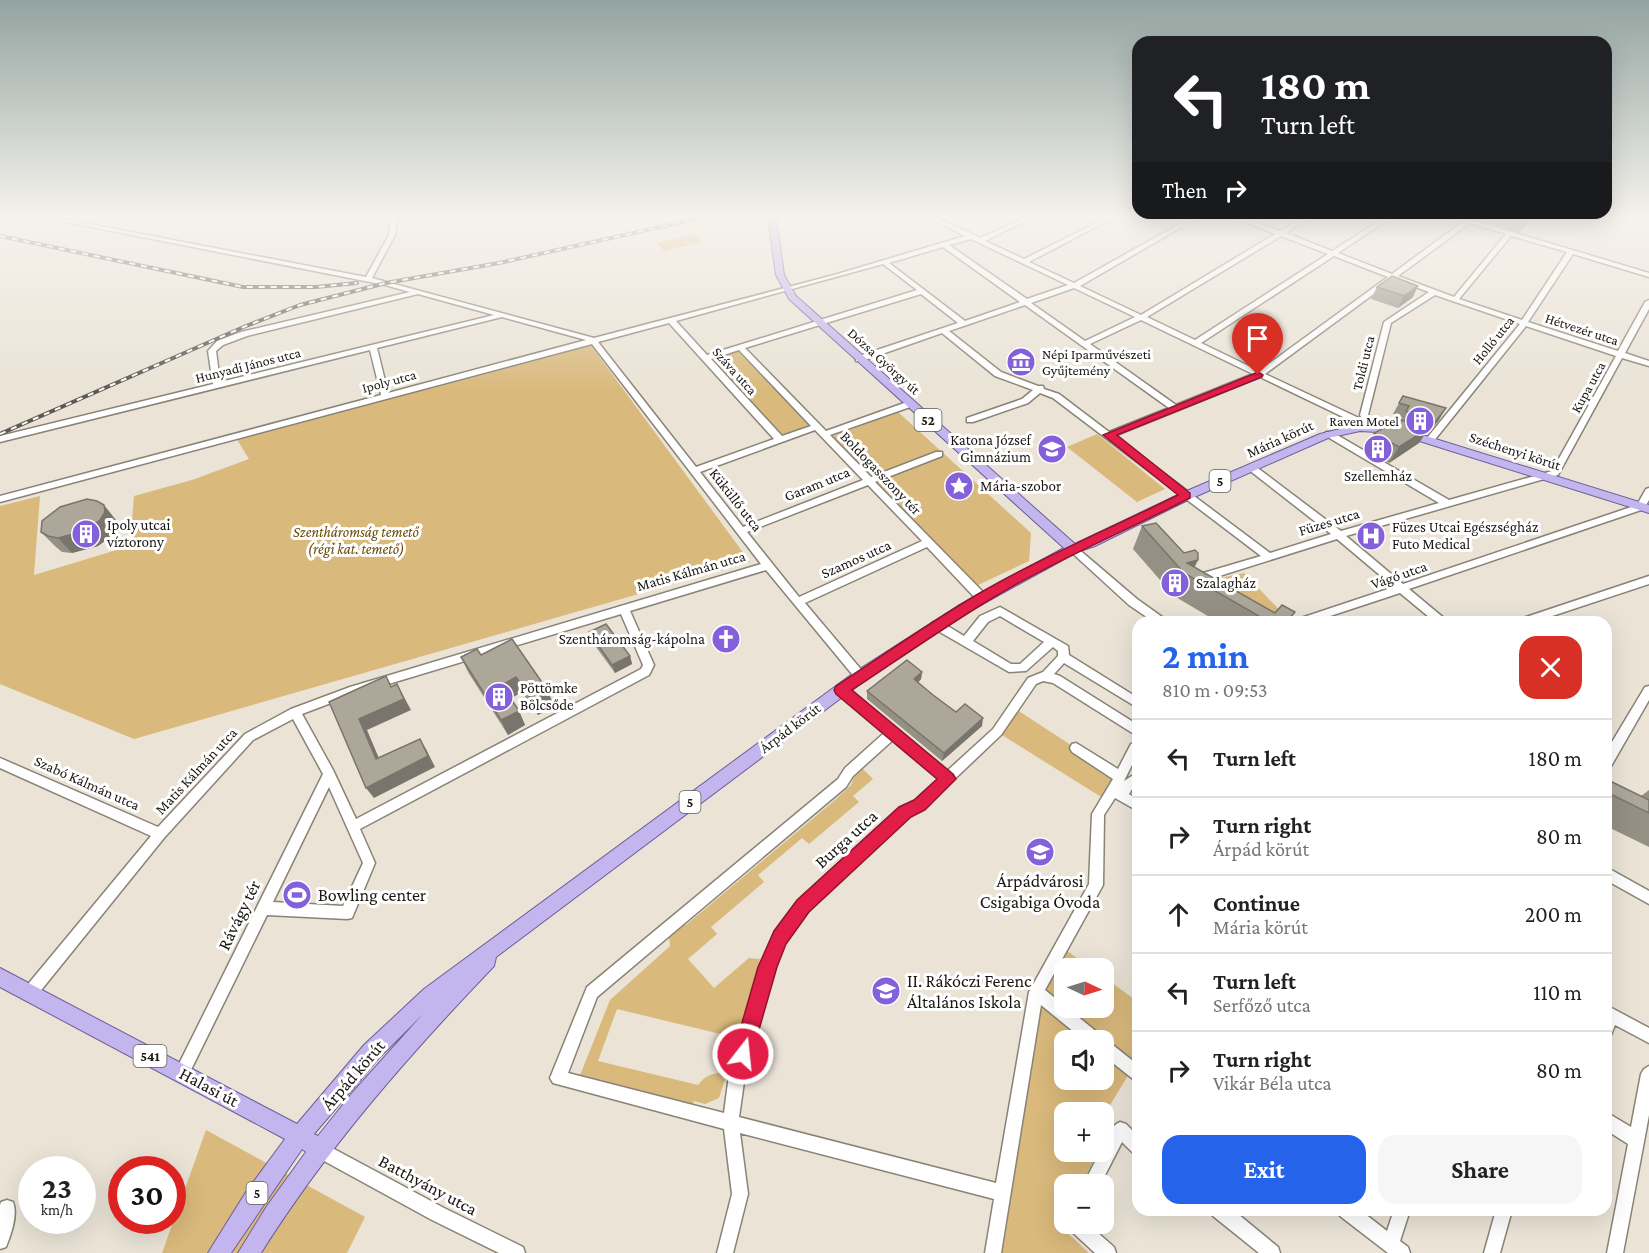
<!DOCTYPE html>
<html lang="en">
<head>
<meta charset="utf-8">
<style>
  :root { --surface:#fff; --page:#f6f6f6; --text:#222; --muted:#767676; --line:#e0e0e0; --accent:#2563eb }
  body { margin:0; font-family:"Crimson Pro",serif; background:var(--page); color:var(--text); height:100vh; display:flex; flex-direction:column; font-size:22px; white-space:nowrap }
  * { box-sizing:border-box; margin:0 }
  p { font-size:20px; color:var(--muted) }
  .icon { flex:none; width:33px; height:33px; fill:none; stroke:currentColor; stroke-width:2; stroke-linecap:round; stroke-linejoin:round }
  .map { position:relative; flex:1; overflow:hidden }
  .details { position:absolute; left:1132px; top:616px; width:480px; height:600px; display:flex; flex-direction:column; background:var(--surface); border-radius:18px; box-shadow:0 6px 24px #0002 }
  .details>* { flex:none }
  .hud { position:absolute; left:1132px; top:36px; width:480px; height:183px; border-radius:18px; box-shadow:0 6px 24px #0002; background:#202124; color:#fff; overflow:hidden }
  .needle { width:39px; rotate:94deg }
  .buttons { position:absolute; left:1054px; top:958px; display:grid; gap:12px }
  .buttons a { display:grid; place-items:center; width:60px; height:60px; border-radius:12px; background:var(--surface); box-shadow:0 6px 24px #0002; font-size:30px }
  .speed { position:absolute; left:18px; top:1156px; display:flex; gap:12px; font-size:30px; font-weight:700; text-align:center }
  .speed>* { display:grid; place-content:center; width:78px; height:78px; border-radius:50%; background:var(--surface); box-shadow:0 6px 24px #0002; line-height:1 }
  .speed small { font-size:15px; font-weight:400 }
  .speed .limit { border:9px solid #d22; background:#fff; color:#111 }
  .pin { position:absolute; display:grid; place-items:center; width:51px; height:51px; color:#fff; margin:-62px -26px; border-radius:50% 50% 50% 0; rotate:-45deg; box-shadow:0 0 6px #0007 }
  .pin .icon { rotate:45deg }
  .me { position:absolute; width:66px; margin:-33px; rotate:16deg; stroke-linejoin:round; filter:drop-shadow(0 0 4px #0008) }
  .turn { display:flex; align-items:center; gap:21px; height:126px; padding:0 30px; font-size:27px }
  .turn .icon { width:78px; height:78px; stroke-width:2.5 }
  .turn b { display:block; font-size:42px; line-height:51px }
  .then { display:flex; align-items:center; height:57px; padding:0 30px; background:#0003; gap:12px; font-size:22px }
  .round { display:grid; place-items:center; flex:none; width:63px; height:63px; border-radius:18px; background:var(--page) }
  .head { display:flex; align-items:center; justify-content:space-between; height:102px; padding:0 30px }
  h1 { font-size:36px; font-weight:700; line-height:45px; color:var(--accent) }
  .primary-button { display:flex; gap:12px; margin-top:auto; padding:12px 30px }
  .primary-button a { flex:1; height:69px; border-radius:18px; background:var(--accent); color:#fff; font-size:24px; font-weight:700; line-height:69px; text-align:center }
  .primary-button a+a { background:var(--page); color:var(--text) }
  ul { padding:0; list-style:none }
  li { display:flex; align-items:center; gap:18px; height:78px; padding:0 30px; border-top:2px solid var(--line) }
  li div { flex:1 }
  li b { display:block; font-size:22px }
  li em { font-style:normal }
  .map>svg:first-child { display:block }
  .green { fill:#d9b97c; fill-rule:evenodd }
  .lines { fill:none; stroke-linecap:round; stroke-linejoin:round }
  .minor-casing { stroke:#898377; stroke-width:3 }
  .major-casing { stroke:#6e5d99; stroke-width:2 }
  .minor { fill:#fff; fill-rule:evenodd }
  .major { fill:#c3b5ed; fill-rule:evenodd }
  .rail-casing { stroke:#5d5952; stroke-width:4 }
  .rail { stroke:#fff; stroke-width:2; stroke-dasharray:6; stroke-linecap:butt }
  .wall { fill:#959084 }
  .shaded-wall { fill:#79756c }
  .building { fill:#ada79a; stroke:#79756c; stroke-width:1.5 }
  .route { fill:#e11d48; stroke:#92132f; stroke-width:1.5 }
  .labels { text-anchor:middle; stroke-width:6; stroke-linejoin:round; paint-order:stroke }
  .far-street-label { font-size:14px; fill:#191712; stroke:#fff }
  .far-poi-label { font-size:14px; fill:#191712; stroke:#fff; text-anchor:start }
  .shield { fill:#fff; stroke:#5e5d59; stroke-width:1.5 }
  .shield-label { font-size:14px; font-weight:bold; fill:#191712 }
  .street-label { font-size:15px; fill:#191712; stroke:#fff }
  .poi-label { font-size:15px; fill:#191712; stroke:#fff; text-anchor:start }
  .park-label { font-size:15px; font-style:italic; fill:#684b05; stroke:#fff }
  .near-street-label { font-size:18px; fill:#191712; stroke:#fff }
  .near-poi-label { font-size:18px; fill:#191712; stroke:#fff; text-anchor:start }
</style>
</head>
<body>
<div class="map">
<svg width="1649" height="1253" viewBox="0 0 1649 1253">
  <rect width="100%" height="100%" fill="#eae3d6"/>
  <!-- green -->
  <path class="green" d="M694,234L702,242L664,251L657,243Z
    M590,344L750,562L134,739L0,684V506L40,496L34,575L130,546L134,496L192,480L249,459L236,438Z
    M738,351L811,427L782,437L711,359Z
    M898,412L1031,533L1029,561L978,585L831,437Z
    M1097,434L1165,489L1137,502L1067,447Z
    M1244,573L1291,622L1201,582Z
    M1014,708L1120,777L1106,800L997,732Z
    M862,768L873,779L853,796L859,802L809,844L802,838L758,875L764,882L711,927L717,934L688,959L714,988L749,958L760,959L737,1038L617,1009L598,1061L698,1085C706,1075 714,1072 727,1073L719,1098L705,1104L694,1101L690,1112L577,1083L610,1000L670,946L669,936L684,923L686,925L835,800L851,785L854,777Z
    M1062,947L1092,969H1065V1008H1104V977L1138,1002V1059L1107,1110L1112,1124L1104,1140V1113H1065V1152H1098L1081,1185H1065V1215L1059,1225L1089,1253H993L1036,992ZM1065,1041H1104V1080H1065Z
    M206,1130L365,1217L347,1253H162Z"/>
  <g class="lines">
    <!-- minor casing -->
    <g class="minor-casing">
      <path id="minor" d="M41,217H53L366,277L389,235L391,217H397L395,235L372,278L594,338L834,275L965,236L927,217H935L975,235L980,238L1026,217H1034L985,241L1024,259L1108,217H1115L1029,262L1074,283L1192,217H1199L1080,286L1141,315L1275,234L1234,217H1242L1280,231L1304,217H1311L1286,233L1332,251L1385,217H1392L1338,253L1392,274L1464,221L1453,217H1462L1649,273V277L1573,254L1528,322L1618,351L1645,302L1649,300V309L1625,353L1649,361V366L1622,358L1558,475L1346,536L1403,584L1637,505L1646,489L1649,488V500L1644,509L1409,589L1445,619L1446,622H1435L1400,593L1312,622H1297L1298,619L1394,587L1337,539L1197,583L1193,582L1192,579L1193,576L1261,556L1053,398L1040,393L1028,403L973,422H967V418L1022,399L1033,390L995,376L942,333L862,361H856V357L958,323L921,294L745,348L826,431L907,402H913V406L830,435L871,477L936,452H942V456L875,482L986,595L987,598L986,601H978L927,547L805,603L864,673L866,676L864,679H856L766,570L630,611L654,665L649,675L360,829L375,863L352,918L347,919L267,915L187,1078L182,1081L177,1078L174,1073L177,1068L323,774L293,719L253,740L164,838L34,999L29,1001L24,999L22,994L24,989L151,836L0,768V758L158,827L245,734L291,709L350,687L761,564L592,344L0,502V496L381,395L370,350L0,442V436L213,384L208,351L217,341L241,332L410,292L385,285ZM1470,223L1506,234L1454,297L1398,276ZM1281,236L1328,254L1195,340L1147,317ZM1511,236L1567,252L1522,320L1459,299ZM971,239L1068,285L1027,299L949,245ZM943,247L1020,302L965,321L889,263ZM1334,256L1388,277L1259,371L1201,343ZM883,264L917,290L707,355L676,321ZM1394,279L1429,292L1384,322L1360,415L1363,420L1265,374ZM1074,288L1135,317L1085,341L1031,303ZM418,294L494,315L220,382L216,351L223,345L247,336ZM1435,295L1520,324L1427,438V442H1433L1526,326L1616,356L1552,471L1449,500L1332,432H1326V436L1439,503L1341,531L1255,466H1249V470L1331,534L1270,553L1114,436L1260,377L1368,429H1374L1375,427L1368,415L1391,323ZM1025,305L1169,408L1109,432L1059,394L1044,389L1043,386H1038L1001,372L949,331ZM502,317L586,340L388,393L377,348ZM1141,320L1253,374L1176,405L1090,344ZM669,323L774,439L696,467L598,342ZM739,350L811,426L782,436L711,359ZM815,430L863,480L743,527L700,472ZM868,485L922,541L799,597L747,532ZM621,614L643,665L641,669L356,819L333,770L302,714L352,695ZM329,787L363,863L343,906L273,902Z
        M1073,546L1076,547L1137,599L1165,619L1166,622H1154L1129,605L1070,551L1068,549Z
        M1649,576V584L1534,622H1519L1520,619Z
        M1000,607L1068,646L1069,655L1138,698V708L1064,663L1054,674L1060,676L1138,725V736L1134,734L1053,683L1043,681L1036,684L1001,735L923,809L909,816L808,911L785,943L775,967L745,1075L739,1117L996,1183L1029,992L1089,884L1092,814L1113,779L1072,752L1070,748L1072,744L1076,743L1118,769L1131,744L1135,742L1138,743V755H1137L1124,781L1138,772V783L1134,786L1129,794L1138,800V811L1115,798L1104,815L1103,885L1045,990L1065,1006V1008H1067L1102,1036L1104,1040L1109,1042L1138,1065V1081L1133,1079L1104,1056V1041H1085L1041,1005L1001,1253H985L994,1199L740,1133L748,1194L733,1253H717L732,1194L724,1129L553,1083L550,1078L587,987L838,779L845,768L884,733L837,693L835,690L837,687H845L947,771L993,729L1028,678L1043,672L1058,656V651L1053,647L1026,671L1009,672L933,628L932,625L933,622H941L964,636L980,616ZM1000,616L1044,642L1020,664H1011L973,641L988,622ZM893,740L939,779L915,801L901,808L798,901L775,933L761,967L729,1075L724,1113L568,1073L597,997L846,787L853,776Z
        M1649,686V700L1610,768L1606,769V752L1645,687Z
        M1606,867L1649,891V904L1606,880Z
        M1606,1005L1649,1028V1043L1615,1025L1611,1035L1606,1037Z
        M1649,1066V1115L1623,1253H1607L1628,1144L1606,1130V1112L1631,1127L1641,1074L1644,1069Z
        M1120,1122L1126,1124L1138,1136V1154L1132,1152L1122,1142L1100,1185H1083L1100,1152H1104C1104,1142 1110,1126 1120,1122Z
        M321,1142L444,1208L523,1247L525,1253H499L432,1220L315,1156L313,1150L315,1144Z
        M7,1200L13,1202C18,1214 11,1235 6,1247L0,1249V1205L1,1202Z
        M1211,1210H1233L1278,1247L1280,1253H1259L1213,1216Z
        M1338,1210H1360L1387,1231L1394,1210H1410L1400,1241L1408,1247L1410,1253H1388L1340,1216Z
        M1496,1210H1512L1500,1253H1484Z
        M1068,1224H1088L1114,1247L1116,1253H1095L1070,1230Z"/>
    </g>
    <!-- major casing -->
    <g class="major-casing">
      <path id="major" d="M768,217H776L784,275L796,296L1075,544L1182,493L1320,434L1360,424L1400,428L1649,505V513L1394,433L1360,431L1328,438L1190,499L1095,546L1077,552L968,612L865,680L496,957L494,966C408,1056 327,1148 261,1253H238L267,1206L306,1152L302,1149L231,1253H208L246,1192L285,1139L0,987V968L297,1124L364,1045L424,989L855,672L958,606L1064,548L789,299L776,275ZM423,1014L353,1092L318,1136L314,1134L378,1059Z"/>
    </g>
    <!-- minor -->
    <use href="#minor" class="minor"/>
    <!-- major -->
    <use href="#major" class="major"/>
    <!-- rail casing -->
    <g class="rail-casing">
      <path id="rail" d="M0,236L243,287H316L357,283
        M0,434L246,326L300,305L386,283L499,263L705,217"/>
    </g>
    <!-- rail -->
    <use href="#rail" class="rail"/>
  </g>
  <!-- wall -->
  <path class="wall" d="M1489,217H1532L1519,232L1486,222Z
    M1377,287L1413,297L1398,308L1371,299Z
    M1403,396L1439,420L1427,434H1425L1419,443L1389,463L1365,449L1374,433L1401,420L1402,417L1393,414Z
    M116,520L117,527L113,535L98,546L72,553L62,552L56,547L41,532Z
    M1142,526L1195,567L1275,613L1295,612L1289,621L1292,622H1218L1174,596L1133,549Z
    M589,632L630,656L632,664L615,673L591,640Z
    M731,635L729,645H717L714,636Z
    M512,639L554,706L538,715L522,692L511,698L519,711L525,725L508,735L468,672L461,657L481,655Z
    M922,672L921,679L918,683L956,712L982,726L942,761L867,699V691Z
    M1606,779L1641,796L1649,790V847L1606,826Z"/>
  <!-- shaded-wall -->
  <path class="shaded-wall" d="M1530,217H1532L1519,232L1525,221Z
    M1418,286L1413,297L1398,308L1404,296Z
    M1446,408L1439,420L1427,434L1435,422Z
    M1429,428L1419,443L1389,463L1399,447Z
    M104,505L116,520L117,527L113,535L98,546L72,553L58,538Z
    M1198,560L1190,577L1187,563Z
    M630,656L632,664L615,673L612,665Z
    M922,672L921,679L913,687L914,679Z
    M516,677L522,692L508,700L502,685Z
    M397,684L411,710L367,730L384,770L376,759L359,719Z
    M548,691L554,706L538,715L532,700Z
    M519,711L525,725L508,735L501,720Z
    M983,718L982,726L942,761L944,753Z
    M420,739L426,749L435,767L374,798L366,788Z"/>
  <!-- building -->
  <path class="building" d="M1511,217H1530L1525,221Z
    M1392,276L1418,286L1404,296L1377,287Z
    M1403,396L1446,408L1435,422L1412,416L1416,414L1406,411L1409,406L1399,403Z
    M1400,420L1429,428L1399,447L1374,433Z
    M87,499L97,501L104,505L105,512L100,520L84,531L58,538L48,536L41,532L42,521L60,507Z
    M1156,523L1184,553L1195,550L1198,553V560L1187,563L1275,613L1282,605L1295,612L1288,620L1292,622H1269L1184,573L1142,526Z
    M606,624L630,656L612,665L589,632Z
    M727,629L731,632L729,641H716L714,636L716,632Z
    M512,639L548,691L532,700L516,677L502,685L519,711L501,720L461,657L477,649L481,655Z
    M907,660L922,672L914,679L933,695L956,712L965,704L983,718L944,753L867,691Z
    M386,676L391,687L397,684L404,699L359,719L376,759L420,739L428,756L366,788L329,702Z
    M1606,779L1649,800V813L1606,792Z"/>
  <!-- sky -->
  <linearGradient id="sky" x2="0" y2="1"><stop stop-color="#93a4a0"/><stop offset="0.55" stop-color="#f6f2ed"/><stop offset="1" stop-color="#f6f2ed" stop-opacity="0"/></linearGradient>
  <rect width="1649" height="392" fill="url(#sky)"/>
  <!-- route -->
  <path class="route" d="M1258,372L1263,375L1262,377L1117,435L1190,493V498C1122,533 1051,562 986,602C940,630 896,661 852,690L953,774L956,779L925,810L911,817L809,912L786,944L777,967L750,1061L743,1063L736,1061L733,1054L758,967L774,931L797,900L899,807L914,800L937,779L836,694L834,690L836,686C883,655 929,623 978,594C1042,557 1111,528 1178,495L1103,435Z"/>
  <!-- icons -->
  <defs>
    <g id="museum-disc" transform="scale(1.5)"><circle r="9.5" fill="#8460da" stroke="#fff"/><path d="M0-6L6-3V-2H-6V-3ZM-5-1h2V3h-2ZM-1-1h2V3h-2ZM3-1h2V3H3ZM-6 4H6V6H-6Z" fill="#fff"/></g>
    <g id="building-disc" transform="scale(1.5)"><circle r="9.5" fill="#8460da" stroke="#fff"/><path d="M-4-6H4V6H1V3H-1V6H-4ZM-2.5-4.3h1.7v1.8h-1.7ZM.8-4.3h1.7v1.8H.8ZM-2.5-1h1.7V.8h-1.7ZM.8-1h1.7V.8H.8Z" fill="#fff"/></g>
    <g id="school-disc" transform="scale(1.5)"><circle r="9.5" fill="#8460da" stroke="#fff"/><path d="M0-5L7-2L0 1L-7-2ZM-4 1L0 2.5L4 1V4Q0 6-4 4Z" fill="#fff"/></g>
    <g id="sight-disc" transform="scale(1.5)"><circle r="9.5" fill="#8460da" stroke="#fff"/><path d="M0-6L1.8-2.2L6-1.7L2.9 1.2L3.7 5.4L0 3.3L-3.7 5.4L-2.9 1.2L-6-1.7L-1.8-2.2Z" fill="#fff"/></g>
    <g id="hospital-disc" transform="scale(1.5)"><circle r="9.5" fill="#8460da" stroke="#fff"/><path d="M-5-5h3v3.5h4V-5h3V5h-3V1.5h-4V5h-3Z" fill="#fff"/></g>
    <g id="church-disc" transform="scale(1.5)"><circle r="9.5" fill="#8460da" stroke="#fff"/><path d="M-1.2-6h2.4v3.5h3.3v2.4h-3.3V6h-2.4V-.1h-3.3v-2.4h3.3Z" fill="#fff"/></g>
    <g id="stadium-disc" transform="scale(1.5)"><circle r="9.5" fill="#8460da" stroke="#fff"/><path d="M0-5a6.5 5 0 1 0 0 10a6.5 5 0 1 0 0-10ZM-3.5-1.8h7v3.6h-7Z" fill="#fff"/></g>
  </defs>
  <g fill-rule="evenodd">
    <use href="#museum-disc" x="1021" y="362"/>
    <use href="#building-disc" x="1420" y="421"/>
    <use href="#school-disc" x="1052" y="449"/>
    <use href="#building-disc" x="1378" y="449"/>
    <use href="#sight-disc" x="959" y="486"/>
    <use href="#building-disc" x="86" y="534"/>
    <use href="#hospital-disc" x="1371" y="536"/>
    <use href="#building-disc" x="1175" y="583"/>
    <use href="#church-disc" x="726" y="639"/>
    <use href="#building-disc" x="499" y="697"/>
    <use href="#school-disc" x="1040" y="852"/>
    <use href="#stadium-disc" x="297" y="895"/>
    <use href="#school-disc" x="886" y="991"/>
  </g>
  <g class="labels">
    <!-- far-street labels -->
    <g class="far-street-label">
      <text transform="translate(1582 329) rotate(18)" y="5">Hétvezér utca</text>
      <text transform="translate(1493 340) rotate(-51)" y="5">Holló utca</text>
      <text transform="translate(884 361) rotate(42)" y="5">Dózsa György út</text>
      <text transform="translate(1363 363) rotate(-76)" y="5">Toldi utca</text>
      <text transform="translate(248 365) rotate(-14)" y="5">Hunyadi János utca</text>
      <text transform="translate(735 371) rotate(48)" y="5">Száva utca</text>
      <text transform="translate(389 381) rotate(-15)" y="5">Ipoly utca</text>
      <text transform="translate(1588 387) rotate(-61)" y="5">Kupa utca</text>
    </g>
    <!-- far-poi labels -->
    <g class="far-poi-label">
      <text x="1042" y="359">Népi Iparművészeti<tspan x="1042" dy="16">Gyűjtemény</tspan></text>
      <text x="1399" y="426" text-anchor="end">Raven Motel</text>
    </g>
    <!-- shield labels -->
    <g class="shield">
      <rect x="914.5" y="409" width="27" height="22" rx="4.5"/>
      <rect x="1209.5" y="470" width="21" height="22" rx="4.5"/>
      <rect x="679.5" y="791" width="21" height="22" rx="4.5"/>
      <rect x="133.5" y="1045" width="33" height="22" rx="4.5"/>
      <rect x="246.5" y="1182" width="21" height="22" rx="4.5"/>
    </g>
    <g class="shield-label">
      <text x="928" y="425">52</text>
      <text x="1220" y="486">5</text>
      <text x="690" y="807">5</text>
      <text x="150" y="1061">541</text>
      <text x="257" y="1198">5</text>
    </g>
    <!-- street labels -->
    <g class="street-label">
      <text transform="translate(1280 439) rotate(-24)" y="5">Mária körút</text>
      <text transform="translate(1515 451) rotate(18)" y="5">Széchenyi körút</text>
      <text transform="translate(881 473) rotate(46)" y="5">Boldogasszony tér</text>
      <text transform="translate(817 484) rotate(-22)" y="5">Garam utca</text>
      <text transform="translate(736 500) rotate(52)" y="5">Küküllő utca</text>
      <text transform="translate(1329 522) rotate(-17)" y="5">Füzes utca</text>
      <text transform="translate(856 559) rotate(-24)" y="5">Szamos utca</text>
      <text transform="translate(691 571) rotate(-16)" y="5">Matis Kálmán utca</text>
      <text transform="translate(1399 575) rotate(-19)" y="5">Vágó utca</text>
      <text transform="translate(790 728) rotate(-37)" y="5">Árpád körút</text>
      <text transform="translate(196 771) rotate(-47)" y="5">Matis Kálmán utca</text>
      <text transform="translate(87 783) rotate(24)" y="5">Szabó Kálmán utca</text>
    </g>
    <!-- poi labels -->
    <g class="poi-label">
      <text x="1031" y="445" text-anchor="end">Katona József<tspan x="1031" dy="17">Gimnázium</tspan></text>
      <text x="1378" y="481" text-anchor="middle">Szellemház</text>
      <text x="980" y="491">Mária-szobor</text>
      <text x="107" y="530">Ipoly utcai<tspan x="107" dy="17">víztorony</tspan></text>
      <text x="1392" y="532">Füzes Utcai Egészségház<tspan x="1392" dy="17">Futo Medical</tspan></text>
      <text x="1196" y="588">Szalagház</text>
      <text x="705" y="644" text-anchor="end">Szentháromság-kápolna</text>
      <text x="520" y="693">Pöttömke<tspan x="520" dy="17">Bölcsőde</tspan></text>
    </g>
    <!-- park labels -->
    <g class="park-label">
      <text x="356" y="537">Szentháromság temető<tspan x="356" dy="17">(régi kat. temető)</tspan></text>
    </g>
    <!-- near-street labels -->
    <g class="near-street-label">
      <text transform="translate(846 839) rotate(-42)" y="6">Burga utca</text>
      <text transform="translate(239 915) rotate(-64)" y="6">Rávágy tér</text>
      <text transform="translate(353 1075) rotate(-49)" y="6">Árpád körút</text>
      <text transform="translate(209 1087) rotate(28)" y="6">Halasi út</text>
      <text transform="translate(428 1185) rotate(28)" y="6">Batthyány utca</text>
    </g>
    <!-- near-poi labels -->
    <g class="near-poi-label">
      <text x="1040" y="887" text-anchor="middle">Árpádvárosi<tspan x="1040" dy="21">Csigabiga Óvoda</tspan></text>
      <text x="318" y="901">Bowling center</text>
      <text x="907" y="987">II. Rákóczi Ferenc<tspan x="907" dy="21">Általános Iskola</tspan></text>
    </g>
  </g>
</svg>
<div class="buttons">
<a><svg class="needle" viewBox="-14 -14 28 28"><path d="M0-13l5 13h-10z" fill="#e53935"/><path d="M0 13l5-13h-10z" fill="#767676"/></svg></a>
<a><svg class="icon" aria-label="sound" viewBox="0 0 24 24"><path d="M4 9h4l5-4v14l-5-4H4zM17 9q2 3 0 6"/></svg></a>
<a>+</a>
<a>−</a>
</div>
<div class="speed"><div>23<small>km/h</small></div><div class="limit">30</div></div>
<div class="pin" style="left:1258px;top:375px;background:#d93025"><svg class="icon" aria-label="arrive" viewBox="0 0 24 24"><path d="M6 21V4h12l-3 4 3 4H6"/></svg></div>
<svg class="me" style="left:743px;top:1054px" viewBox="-20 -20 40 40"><circle r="17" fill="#e11d48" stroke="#fff" stroke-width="3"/><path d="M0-11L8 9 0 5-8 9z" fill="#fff"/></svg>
<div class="hud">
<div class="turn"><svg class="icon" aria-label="left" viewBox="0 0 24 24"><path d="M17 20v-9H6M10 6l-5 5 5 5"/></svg><div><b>180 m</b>Turn left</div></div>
<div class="then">Then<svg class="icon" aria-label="right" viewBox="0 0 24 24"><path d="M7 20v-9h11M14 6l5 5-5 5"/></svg></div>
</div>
<section class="details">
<div class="head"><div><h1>2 min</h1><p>810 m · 09:53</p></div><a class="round" style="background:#d93025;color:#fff"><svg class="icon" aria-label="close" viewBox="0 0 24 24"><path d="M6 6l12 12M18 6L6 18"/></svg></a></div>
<ul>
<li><svg class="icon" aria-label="left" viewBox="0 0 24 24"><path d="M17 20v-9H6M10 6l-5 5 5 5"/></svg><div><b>Turn left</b></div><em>180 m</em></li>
<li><svg class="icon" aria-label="right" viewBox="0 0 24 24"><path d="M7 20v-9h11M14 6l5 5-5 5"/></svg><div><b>Turn right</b><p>Árpád körút</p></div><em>80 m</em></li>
<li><svg class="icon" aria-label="ahead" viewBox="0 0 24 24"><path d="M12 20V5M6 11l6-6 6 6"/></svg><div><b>Continue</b><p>Mária körút</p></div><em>200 m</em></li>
<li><svg class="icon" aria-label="left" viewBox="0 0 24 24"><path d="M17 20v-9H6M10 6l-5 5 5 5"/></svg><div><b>Turn left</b><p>Serfőző utca</p></div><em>110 m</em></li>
<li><svg class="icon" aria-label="right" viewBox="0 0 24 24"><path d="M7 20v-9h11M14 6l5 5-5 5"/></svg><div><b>Turn right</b><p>Vikár Béla utca</p></div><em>80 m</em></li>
</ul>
<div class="primary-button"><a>Exit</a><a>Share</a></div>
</section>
</div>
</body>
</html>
